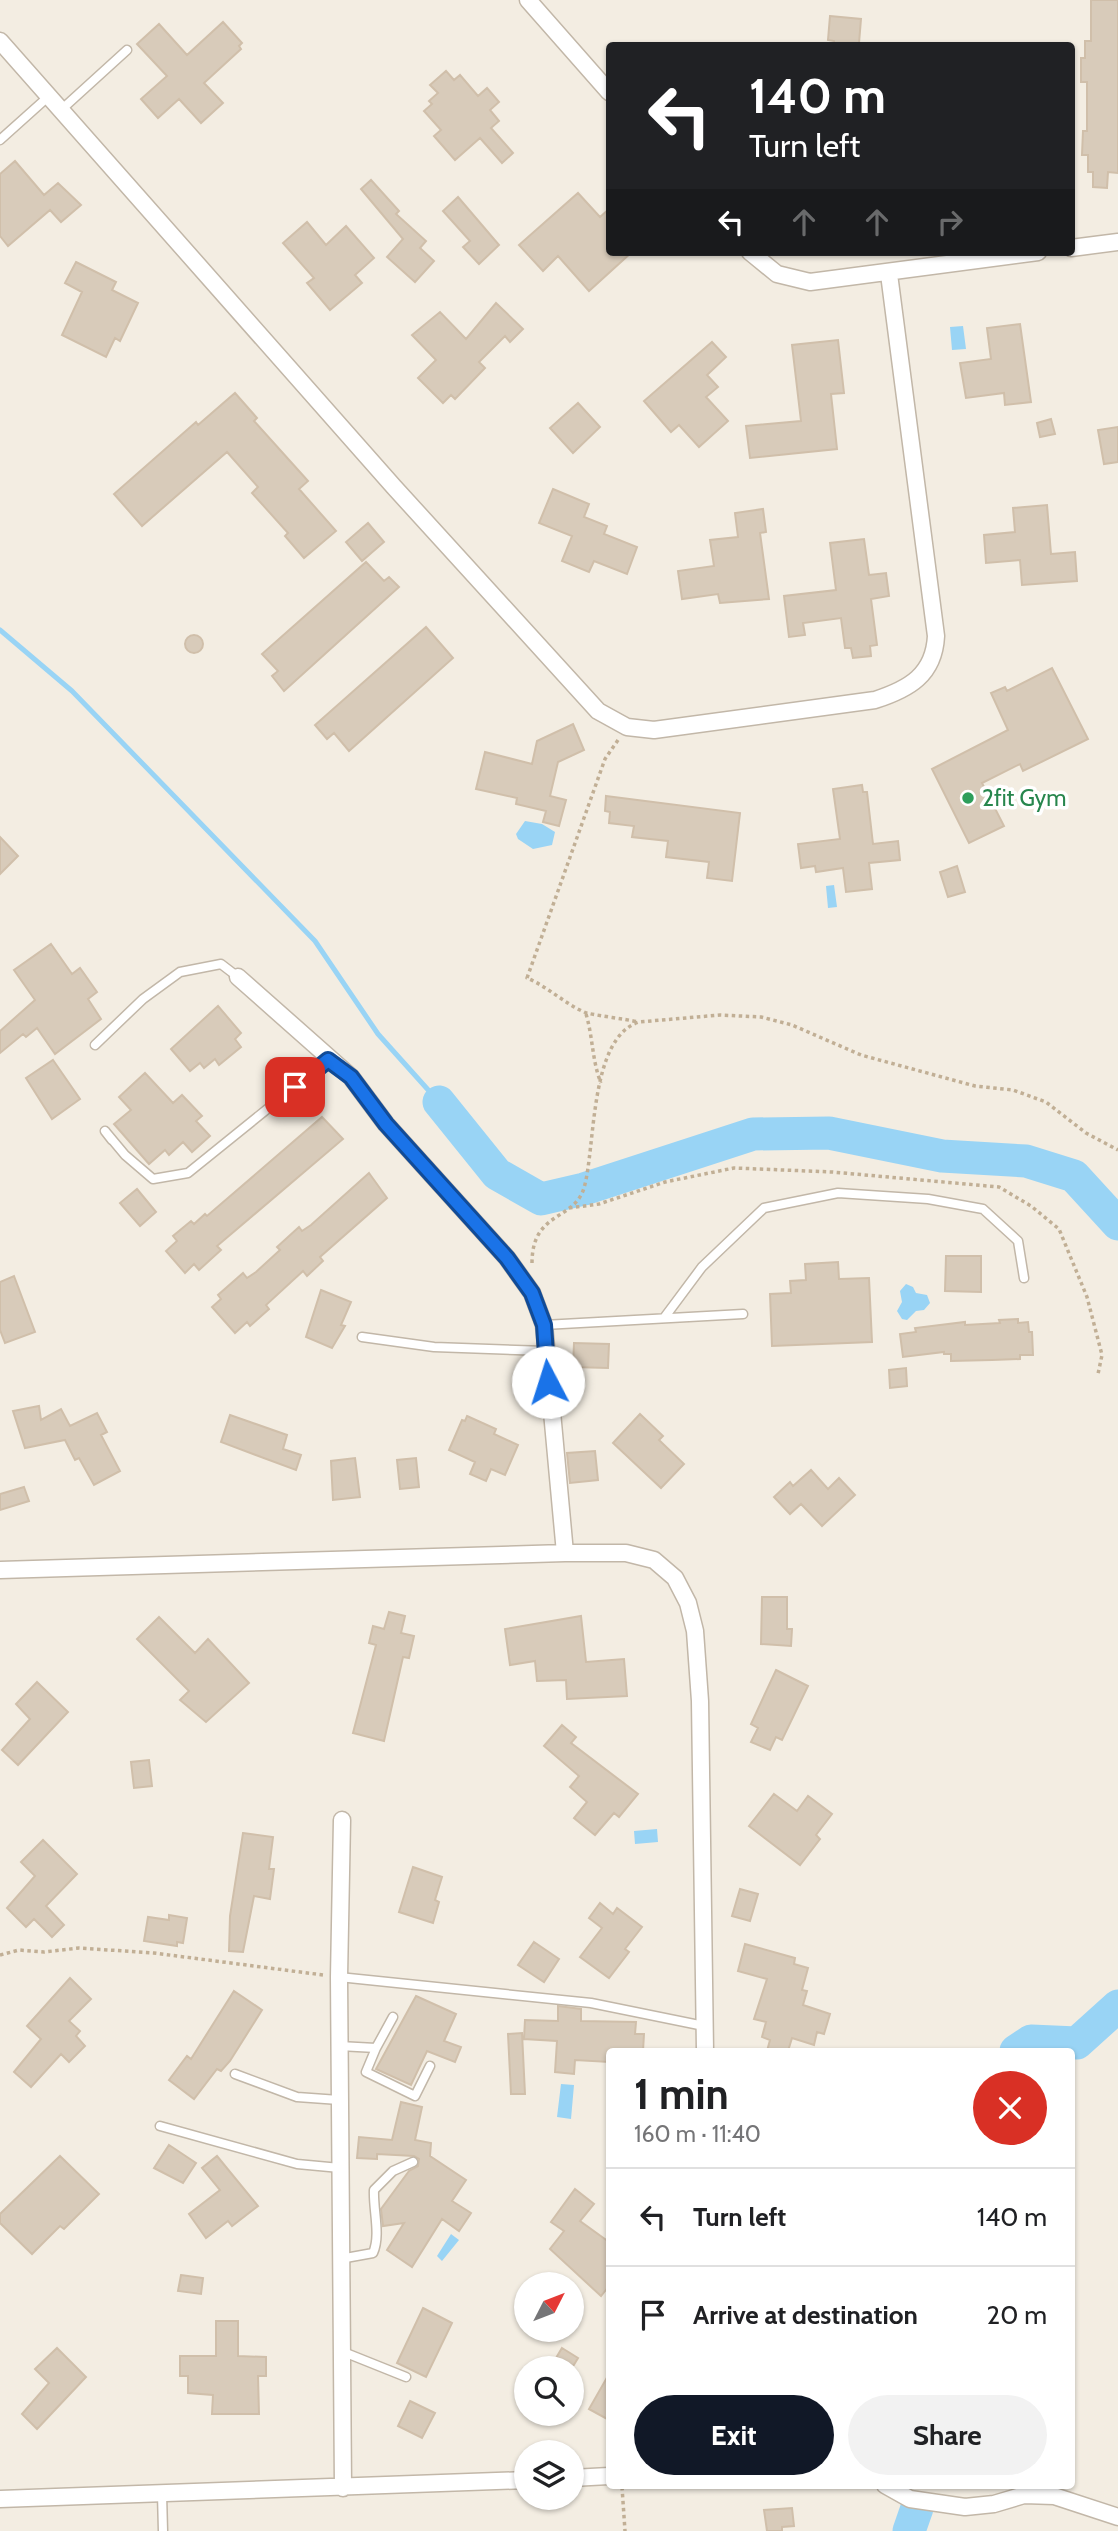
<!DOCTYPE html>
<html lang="en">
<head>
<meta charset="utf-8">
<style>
  :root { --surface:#fff; --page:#f2f2f2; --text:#202124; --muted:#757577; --line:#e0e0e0; --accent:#111827 }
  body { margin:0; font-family:Cabin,sans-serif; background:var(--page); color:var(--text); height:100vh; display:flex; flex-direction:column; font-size:26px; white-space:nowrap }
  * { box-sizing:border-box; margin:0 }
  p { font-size:23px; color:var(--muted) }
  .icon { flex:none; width:38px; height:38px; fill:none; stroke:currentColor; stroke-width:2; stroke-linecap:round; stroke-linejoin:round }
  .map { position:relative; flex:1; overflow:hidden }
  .sheet { position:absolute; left:606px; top:2048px; width:469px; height:441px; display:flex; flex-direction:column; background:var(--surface); border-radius:7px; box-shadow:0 2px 5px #0004 }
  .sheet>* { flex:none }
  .banner { position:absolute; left:606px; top:42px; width:469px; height:214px; border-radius:7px; box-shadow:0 2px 5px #0004; background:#202124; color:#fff; overflow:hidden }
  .needle { width:46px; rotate:48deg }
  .controls { position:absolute; left:514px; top:2272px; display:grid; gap:14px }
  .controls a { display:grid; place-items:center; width:70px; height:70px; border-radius:50%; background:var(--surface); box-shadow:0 2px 5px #0004; font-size:35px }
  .pin { position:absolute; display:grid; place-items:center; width:60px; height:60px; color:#fff; margin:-30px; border-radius:14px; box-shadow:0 4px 10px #0006 }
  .me { position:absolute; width:77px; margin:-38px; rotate:355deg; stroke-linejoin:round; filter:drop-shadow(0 0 5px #0008) }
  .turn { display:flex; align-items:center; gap:24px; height:147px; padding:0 28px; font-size:32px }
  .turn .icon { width:91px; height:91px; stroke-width:2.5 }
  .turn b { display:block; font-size:49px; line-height:60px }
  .lanes { display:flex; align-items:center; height:66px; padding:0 28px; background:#0003; justify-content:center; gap:35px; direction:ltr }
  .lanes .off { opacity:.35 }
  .round { display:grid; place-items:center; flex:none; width:74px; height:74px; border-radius:37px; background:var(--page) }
  .summary { display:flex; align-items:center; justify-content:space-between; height:119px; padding:0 28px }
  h1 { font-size:42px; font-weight:700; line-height:52px }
  .action { display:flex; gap:14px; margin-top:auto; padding:14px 28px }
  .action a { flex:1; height:80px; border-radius:42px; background:var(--accent); color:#fff; font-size:28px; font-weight:700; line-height:80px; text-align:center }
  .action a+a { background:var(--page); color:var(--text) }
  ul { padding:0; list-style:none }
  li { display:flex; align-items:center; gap:21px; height:98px; padding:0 28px; border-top:2px solid var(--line) }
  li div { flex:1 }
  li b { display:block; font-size:26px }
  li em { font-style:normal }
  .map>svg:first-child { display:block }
  .water { fill:#99d4f5 }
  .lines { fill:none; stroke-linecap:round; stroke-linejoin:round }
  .stream { stroke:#99d4f5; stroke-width:5 }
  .river { stroke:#99d4f5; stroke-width:33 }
  .building { fill:#d8cbba; stroke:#d0bfaa; stroke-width:2 }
  .lane-casing { stroke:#c2b7a8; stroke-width:11 }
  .street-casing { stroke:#c2b7a8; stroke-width:19 }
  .path { stroke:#c1af95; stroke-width:3.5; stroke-dasharray:3.5 3.5; stroke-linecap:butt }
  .lane { stroke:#fff; stroke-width:8 }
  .street { stroke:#fff; stroke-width:16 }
  .route-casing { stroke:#114b97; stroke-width:18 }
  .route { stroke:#1a73e8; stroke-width:12 }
  .leisure-dot { fill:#2e9e5b; stroke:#fff; stroke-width:2.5 }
  .labels { text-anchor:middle; stroke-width:7; stroke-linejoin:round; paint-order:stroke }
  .leisure-label { font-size:23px; fill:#27864d; stroke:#fff; text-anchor:start }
</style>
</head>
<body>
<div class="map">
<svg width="1118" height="2531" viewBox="0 0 1118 2531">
  <rect width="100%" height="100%" fill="#f3ede2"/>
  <!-- water -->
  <path class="water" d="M963,326L966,349L952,350L950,327Z
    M525,821L542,824L555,832L552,845L533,849L518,839L516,834Z
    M834,885L837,907L828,908L826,886Z
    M906,1284L913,1287L916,1293L927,1295L930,1303L924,1310L916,1311L907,1320L902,1319L897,1311L902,1302L900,1291Z
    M657,1829L658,1842L635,1844L634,1831Z
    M561,2084L574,2085L571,2119L557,2117Z
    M451,2234L459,2240L442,2261L437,2256Z"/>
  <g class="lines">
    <!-- stream -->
    <path class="stream" d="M0,630L72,691L315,941L378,1034L439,1102"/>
    <!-- river -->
    <path class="river" d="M439,1102L497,1174L541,1199L584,1189L753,1134L829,1133L942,1156L1026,1161L1074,1176L1118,1224
      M1016,2051L1031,2041L1077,2043L1118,2006
      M909,2531L917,2508"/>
  </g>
  <!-- building -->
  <path class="building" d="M1091,0H1118V173L1108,172L1107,188L1093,187V172H1088V155H1082L1083,131H1087V82H1081V58H1085V41H1091Z
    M830,16L861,19L859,43L834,46V41L828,40Z
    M223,22L242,43L239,46L241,49L204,83L223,103L201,123L179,99L158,118L141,99L167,76L137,44L159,24L187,55Z
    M446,71L454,80L460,75L478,96L487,88L499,102L490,110L499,121L491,128L513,153L502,163L480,138L455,160L434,136L441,130L424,111L432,104L429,101L438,93L430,85Z
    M15,161L44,195L58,183L81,205L61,222L50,210L8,246L0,236V174Z
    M371,180L399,211L396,214L426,241L420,248L434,261L415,282L387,257L403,239L361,189Z
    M578,193L600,217L609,209V252H632L589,291L558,256L543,271L519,245Z
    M458,197L499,245L479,264L463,247L470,241L443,211Z
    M307,222L326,245L346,226L374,258L355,275L362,283L330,310L307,283L314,278L283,243Z
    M76,262L116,282L112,290L138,303L120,341L115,338L106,357L62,335L82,292L65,283Z
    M496,303L523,329L510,342L505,336L479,362L485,368L455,399L451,395L443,403L418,378L436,360L412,335L440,312L466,339Z
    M1020,324L1031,402L1005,405L1004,393L966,398L960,363L991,359L987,328Z
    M838,340L844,393L831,394L837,449L750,458L746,426L801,421L792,345Z
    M712,342L726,357L707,375L718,387L706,397L728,421L699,447L679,425L671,432L644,401Z
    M235,393L257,418L254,421L308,481L299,489L336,531L304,558L285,536L288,533L252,493L258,487L227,452L142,526L114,494L196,422L198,425Z
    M578,403L600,427L573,453L550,428Z
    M1051,419L1055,434L1040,437L1037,423Z
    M1118,427V462L1104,464L1098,430Z
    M553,489L589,504L584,517L607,526L604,534L637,547L627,574L594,561L589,572L562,561L572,536L539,523Z
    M1047,505L1051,554L1075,552L1077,581L1022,585L1020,560L986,563L984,535L1015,532L1013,508Z
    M763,509L766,532L760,533L769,599L720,603L718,594L682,599L678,571L714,566L710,540L738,537L735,513Z
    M368,523L384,542L362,561L346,542Z
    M864,539L869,575L886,573L889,596L871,599L877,645L870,646L871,656L853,658L851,648H845L841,618L803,623L805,635L789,637L784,596L836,590L830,543Z
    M366,562L384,581L389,577L399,587L284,691L272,676L278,671L262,654Z
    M426,627L453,658L349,751L334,733L327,739L315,725Z
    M185 644a9 9 0 1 1 18 0a9 9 0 1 1-18 0Z
    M1052,668L1088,739L1023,771L1020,764L982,783L1004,826L969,843L932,769L1008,730L991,693L1005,687L1007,691Z
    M573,724L584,750L558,762L550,796L566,800L559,826L543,822L546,811L516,804L517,798L476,789L485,752L532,764L537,741Z
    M862,785L863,792H867L873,844L898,841L900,860L869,863L872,889L846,892L843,868L816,872L815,866L801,868L798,844L840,839L833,789Z
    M606,796L740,813L732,881L707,878L709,862L666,857L668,841L632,837L634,826L609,823L610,812L605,811Z
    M0,837L18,856L0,874Z
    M957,866L965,892L948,897L940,872Z
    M51,944L72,974L80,968L97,992L88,999L101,1019L55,1054L37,1028L26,1037L23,1034L0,1053V1031L35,1000L14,970Z
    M218,1006L241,1033L235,1039L241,1047L219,1065L215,1059L204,1068L200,1063L190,1071L171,1049Z
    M53,1060L80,1099L52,1119L26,1078Z
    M145,1073L173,1103L182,1095L202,1116L196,1121L210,1136L192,1152L183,1142L169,1155L165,1150L149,1164L114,1124L131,1110L119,1097Z
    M322,1117L343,1139L217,1246L221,1250L199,1270L194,1264L185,1273L166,1251L177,1241L173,1236L191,1221L194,1224L205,1214L207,1216Z
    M369,1173L387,1198L320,1257L323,1261L307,1276L303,1271L266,1305L269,1309L250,1326L247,1322L235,1333L212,1307L221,1299L218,1295L243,1273L247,1278L256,1272L280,1250L277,1247L299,1227L302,1231L311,1225Z
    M137,1189L156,1212L140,1226L120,1203Z
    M946,1256H981V1292L945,1291Z
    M838,1262L839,1279L869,1278L872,1342L772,1346L770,1294L791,1293L790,1281L806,1280L805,1264Z
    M14,1276L35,1332L5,1343L0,1330V1282Z
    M321,1290L351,1302L341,1325L345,1326L332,1348L306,1337Z
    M1018,1319V1323L1028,1322L1029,1332H1032L1033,1355H1020V1359L992,1360L951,1361V1354H944V1352L903,1357L900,1334L916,1332L915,1328L965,1322V1325L1000,1323L999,1320Z
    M574,1343L609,1344L608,1368L573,1367Z
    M906,1368L907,1386L890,1388L889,1370Z
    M39,1406L41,1420L61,1409L70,1426L97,1413L107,1432L101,1435L120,1471L94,1485L79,1458L75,1460L65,1440L25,1448L13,1411Z
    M640,1414L663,1436L659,1440L684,1464L661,1488L613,1443Z
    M230,1415L287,1435L283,1449L301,1455L296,1470L221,1442Z
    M467,1416L496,1429L494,1434L518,1445L505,1475L491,1469L486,1481L470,1474L475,1462L449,1450L462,1420L465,1421Z
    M595,1451L598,1480L570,1483L567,1453Z
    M355,1458L360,1497L333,1500L331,1461Z
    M416,1458L419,1487L400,1489L397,1460Z
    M811,1470L828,1489L839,1478L855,1495L822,1526L801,1504L790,1514L774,1497L790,1482L793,1486Z
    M24,1487L29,1501L0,1510V1494Z
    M762,1597H787V1629H792L791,1646L761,1644Z
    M389,1612L405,1616L401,1633L414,1636L409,1658L403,1657L384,1741L353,1733L376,1645L369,1643L373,1626L384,1629Z
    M581,1616L586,1662L624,1659L627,1696L567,1699L566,1680L537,1681L535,1661L510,1665L505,1629Z
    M159,1617L195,1653L208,1639L249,1683L206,1722L180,1700L189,1691L137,1639Z
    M776,1670L808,1686L782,1740L776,1737L770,1750L751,1742L758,1728L751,1724Z
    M37,1682L68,1712L18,1765L2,1750L30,1719L16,1704Z
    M562,1725L576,1737L571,1743L638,1794L619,1817L614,1813L595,1835L574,1818L587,1802L570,1787L579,1776L544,1746Z
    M149,1760L152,1786L134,1788L131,1762Z
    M774,1794L797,1811L808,1796L832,1814L816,1835L820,1839L800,1865L749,1826Z
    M243,1833L273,1837L269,1869H274L270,1899L254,1896L243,1952L229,1951L230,1916Z
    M43,1840L77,1874L46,1906L64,1925L52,1937L34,1919L26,1927L7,1908L35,1876L21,1862Z
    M413,1867L442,1877L435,1900L439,1902L433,1923L399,1912Z
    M740,1889L758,1894L750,1921L732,1916Z
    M600,1903L613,1914L617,1908L642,1927L625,1949L629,1952L609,1978L580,1957L602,1928L589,1918Z
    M169,1915L187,1918L183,1943L177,1942V1946L144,1941L148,1917L169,1920Z
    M534,1942L559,1959L544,1982L518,1965Z
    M745,1944L795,1958L794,1964L808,1968L802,1990L807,1991L803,2005L830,2014L824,2034L817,2032L814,2045L792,2038L788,2051H767L770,2040L762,2037L766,2022L754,2019L767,1979L738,1971Z
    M70,1978L91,1999L69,2021L80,2031L76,2036L85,2046L69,2062L61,2054L31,2087L14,2072L41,2039L27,2026Z
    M234,1991L262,2010L230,2061L221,2071L217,2069L194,2099L169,2080L187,2056L191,2059Z
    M416,1996L456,2014L444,2041L461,2047L455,2062L427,2051L411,2085L376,2069Z
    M558,2006L581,2009V2021L636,2022L635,2034H644L643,2051H609V2062L575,2060L574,2074L555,2072L557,2041L524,2039L525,2020L558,2021Z
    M522,2033L525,2094H511L508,2034Z
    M401,2102L422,2107L415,2140L431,2143L430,2156L466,2180L452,2201L471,2213L459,2231L442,2219L412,2267L387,2250L404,2223L383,2226L381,2209L409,2171L418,2166L419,2159L414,2156L377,2154V2159L357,2158L359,2137L392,2140Z
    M169,2145L196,2163L183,2183L154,2168Z
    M60,2156L99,2194L64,2229L60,2226L32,2254L0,2223V2214Z
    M217,2156L258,2206L232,2226L228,2221L206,2238L189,2214L220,2190L202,2168Z
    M575,2189L594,2204L580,2221L609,2242V2286L601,2296L550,2249L564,2231L551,2222Z
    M181,2275L203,2278L201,2294L178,2291Z
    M423,2308L452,2323L426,2377L397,2363Z
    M216,2321H238V2356L266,2357V2376H258L259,2414H212L213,2395L188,2393V2376H180V2356H216Z
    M57,2348L86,2377L37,2429L22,2414L49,2383L35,2369Z
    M562,2348L578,2358L572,2368H550Z
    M609,2374V2420L589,2409Z
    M410,2401L435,2413L422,2438L398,2426Z
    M792,2508L794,2526L782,2527V2531H767L764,2510Z"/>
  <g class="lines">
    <!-- lane casing -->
    <g class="lane-casing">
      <path id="lane" d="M61,110L127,50
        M0,140L49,96
        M95,1045L143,999L180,972L221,964L238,977
        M112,1140L105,1131L125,1155L153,1179L188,1173L328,1060
        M664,1318L702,1267L764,1208L838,1193L928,1199L983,1209L1018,1241L1024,1278
        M544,1325L743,1314
        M362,1337L434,1347L546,1351
        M339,1977L591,2003L704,2026
        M339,2046L376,2048L393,2017
        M376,2048L366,2072L415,2096L430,2066
        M235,2074L297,2097L339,2100
        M160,2126L297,2164L340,2168
        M340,2259L373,2253C381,2235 373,2210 374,2190L393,2171L413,2162
        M341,2351L406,2377
        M162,2494L163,2531"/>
    </g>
    <!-- street casing -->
    <g class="street-casing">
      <path id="street" d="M528,0L609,92
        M0,41L394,487L598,711L627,727L654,730L875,700C909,689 934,675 936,636L889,274
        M1071,248L1118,242
        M750,252L777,274L810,282L1038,252
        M238,977L351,1077L386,1124L507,1258L532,1293L544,1325L565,1553
        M0,1570L565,1553H626L654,1560L675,1578L688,1603L695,1631L700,1701L705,2051
        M342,1820L339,1977L343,2488
        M572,2478L609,2476
        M885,2485L910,2499L965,2507L994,2504L1024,2495L1054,2496L1118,2517
        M0,2499L527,2480"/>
    </g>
    <!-- path -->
    <path class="path" d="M618,740L605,759L527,978C548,987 564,1003 584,1012C590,1015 627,1019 638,1022
      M586,1014C593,1037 592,1061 601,1083
      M569,1208L599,1204L665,1182L734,1168L832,1172L999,1187L1031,1206L1059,1229L1087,1297L1102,1355L1098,1374
      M532,1263C532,1211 574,1221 584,1188C596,1146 589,1038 639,1022L720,1015L761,1017L792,1025L861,1055L975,1086L1013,1090L1046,1102L1086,1133L1118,1150
      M0,1955L19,1950L44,1952L79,1948L154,1953L323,1975
      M622,2487L625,2531"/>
    <!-- lane -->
    <use href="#lane" class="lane"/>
    <!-- street -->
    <use href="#street" class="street"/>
  </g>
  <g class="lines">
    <!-- route casing -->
    <g class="route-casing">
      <path id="route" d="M295,1087L328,1060L351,1077L386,1124L507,1258L532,1293L544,1325L548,1382"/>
    </g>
    <!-- route -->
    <use href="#route" class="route"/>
  </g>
  <!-- markers -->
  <circle class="leisure-dot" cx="968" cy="798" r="7"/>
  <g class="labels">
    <!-- leisure labels -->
    <g class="leisure-label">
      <text x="982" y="806">2fit Gym</text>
    </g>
  </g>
</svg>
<div class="controls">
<a><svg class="needle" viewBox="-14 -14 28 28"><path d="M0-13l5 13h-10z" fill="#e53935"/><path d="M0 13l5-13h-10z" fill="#757577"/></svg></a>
<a><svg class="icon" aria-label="search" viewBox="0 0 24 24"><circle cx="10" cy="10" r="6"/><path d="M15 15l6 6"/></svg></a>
<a><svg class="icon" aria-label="layers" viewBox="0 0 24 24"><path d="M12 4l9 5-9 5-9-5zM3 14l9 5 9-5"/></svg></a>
</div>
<div class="pin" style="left:295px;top:1087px;background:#d93025"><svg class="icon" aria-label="arrive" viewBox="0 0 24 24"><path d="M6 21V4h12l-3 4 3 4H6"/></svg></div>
<svg class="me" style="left:548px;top:1382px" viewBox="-20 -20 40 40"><circle r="19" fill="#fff"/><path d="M0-13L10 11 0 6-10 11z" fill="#1a73e8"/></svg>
<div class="banner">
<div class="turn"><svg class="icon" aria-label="left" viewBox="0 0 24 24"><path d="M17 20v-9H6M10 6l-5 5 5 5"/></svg><div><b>140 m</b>Turn left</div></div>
<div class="lanes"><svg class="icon" aria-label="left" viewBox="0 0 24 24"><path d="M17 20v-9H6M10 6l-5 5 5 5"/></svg><svg class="icon off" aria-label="ahead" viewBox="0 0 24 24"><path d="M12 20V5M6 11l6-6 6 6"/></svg><svg class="icon off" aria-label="ahead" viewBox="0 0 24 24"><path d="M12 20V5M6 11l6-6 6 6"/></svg><svg class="icon off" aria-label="right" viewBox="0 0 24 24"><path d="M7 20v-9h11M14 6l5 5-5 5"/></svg></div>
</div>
<section class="sheet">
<div class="summary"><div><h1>1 min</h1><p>160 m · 11:40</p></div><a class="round" style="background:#d93025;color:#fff"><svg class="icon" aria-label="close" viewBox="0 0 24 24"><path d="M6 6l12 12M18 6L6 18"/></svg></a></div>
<ul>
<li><svg class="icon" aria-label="left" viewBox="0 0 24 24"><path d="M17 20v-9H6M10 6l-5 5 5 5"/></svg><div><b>Turn left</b></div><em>140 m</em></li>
<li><svg class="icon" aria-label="arrive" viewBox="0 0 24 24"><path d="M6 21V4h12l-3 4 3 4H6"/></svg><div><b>Arrive at destination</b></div><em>20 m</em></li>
</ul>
<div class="action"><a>Exit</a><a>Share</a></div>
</section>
</div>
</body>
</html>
